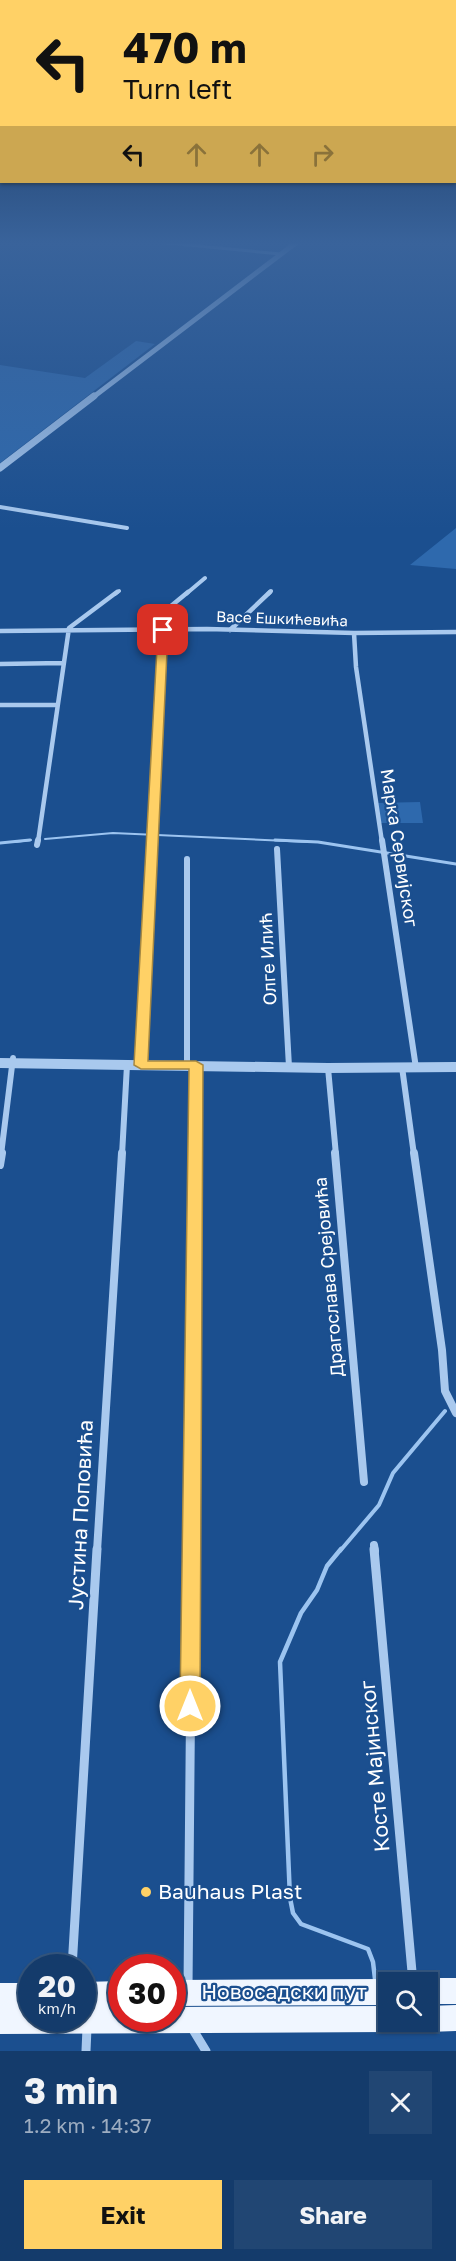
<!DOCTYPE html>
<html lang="en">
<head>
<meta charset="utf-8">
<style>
  :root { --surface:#143b6b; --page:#214673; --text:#f1f3f6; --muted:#9dadc1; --line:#33557e; --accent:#ffd166 }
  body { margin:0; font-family:"Golos Text",sans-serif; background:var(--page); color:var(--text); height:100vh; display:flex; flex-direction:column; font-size:22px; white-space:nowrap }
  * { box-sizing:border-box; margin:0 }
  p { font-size:20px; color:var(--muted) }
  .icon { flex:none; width:33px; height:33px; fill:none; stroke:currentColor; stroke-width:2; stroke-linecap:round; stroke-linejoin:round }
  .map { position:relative; height:2051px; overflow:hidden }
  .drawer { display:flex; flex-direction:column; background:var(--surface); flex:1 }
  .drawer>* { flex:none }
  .guide { position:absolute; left:0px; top:0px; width:456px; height:183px; box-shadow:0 2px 4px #0004,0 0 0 2px var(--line); background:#ffd166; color:#111; overflow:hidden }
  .controls { position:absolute; left:378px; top:1972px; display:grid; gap:12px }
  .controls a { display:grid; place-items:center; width:60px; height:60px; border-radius:0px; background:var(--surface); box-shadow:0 2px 4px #0004,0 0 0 2px var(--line); font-size:30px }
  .speed { position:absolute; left:18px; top:1954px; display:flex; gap:12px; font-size:30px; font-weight:700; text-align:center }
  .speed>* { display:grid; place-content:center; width:78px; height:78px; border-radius:50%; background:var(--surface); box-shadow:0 2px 4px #0004,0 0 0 2px var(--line); line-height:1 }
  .speed small { font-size:15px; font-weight:400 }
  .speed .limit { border:9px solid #d22; background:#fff; color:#111 }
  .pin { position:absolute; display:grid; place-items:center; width:51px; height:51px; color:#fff; margin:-26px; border-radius:12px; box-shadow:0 3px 9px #0006 }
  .me { position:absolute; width:66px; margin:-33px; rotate:0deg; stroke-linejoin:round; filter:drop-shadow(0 0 4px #0008) }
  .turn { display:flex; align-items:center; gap:21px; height:126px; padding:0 24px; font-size:27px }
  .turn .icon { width:78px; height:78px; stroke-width:2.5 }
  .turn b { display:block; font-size:42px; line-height:51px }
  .lanes { display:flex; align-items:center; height:57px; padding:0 24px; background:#0003; justify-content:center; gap:30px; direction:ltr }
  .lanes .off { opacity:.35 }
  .round { display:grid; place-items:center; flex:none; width:63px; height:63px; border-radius:0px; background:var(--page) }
  .summary { display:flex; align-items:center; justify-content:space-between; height:102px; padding:0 24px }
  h1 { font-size:36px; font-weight:700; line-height:45px }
  .button { display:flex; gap:12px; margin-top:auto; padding:12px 24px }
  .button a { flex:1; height:69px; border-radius:0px; background:var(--accent); color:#111; font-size:24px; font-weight:700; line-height:69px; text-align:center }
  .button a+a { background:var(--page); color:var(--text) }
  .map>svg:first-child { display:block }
  .green { fill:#2e69ad }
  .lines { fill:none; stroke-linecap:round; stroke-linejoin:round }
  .stream-far3 { stroke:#9cc4f0; stroke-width:2 }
  .stream-far2 { stroke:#9cc4f0; stroke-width:3 }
  .stream-far1 { stroke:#9cc4f0; stroke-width:4 }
  .stream { stroke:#9cc4f0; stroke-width:4.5 }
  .minor-far5 { stroke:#a9c9ee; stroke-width:3 }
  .minor-far4 { stroke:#a9c9ee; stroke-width:4 }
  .minor-far3 { stroke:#a9c9ee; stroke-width:4.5 }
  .minor-far2 { stroke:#a9c9ee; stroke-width:6 }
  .minor-far1 { stroke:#a9c9ee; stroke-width:8 }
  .minor { stroke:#a9c9ee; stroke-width:9 }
  .tertiary-far2 { stroke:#a9c9ee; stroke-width:5 }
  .tertiary-far1 { stroke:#a9c9ee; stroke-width:7 }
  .tertiary { stroke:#a9c9ee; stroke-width:10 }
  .primary { fill:#f0f6ff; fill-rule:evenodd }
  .route { fill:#ffd166; stroke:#a68842; stroke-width:1.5 }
  .poi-dot { fill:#ffd166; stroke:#1b4f8f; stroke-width:2 }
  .labels { text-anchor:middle; stroke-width:4.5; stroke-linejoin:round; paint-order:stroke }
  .far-street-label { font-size:15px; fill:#fff; stroke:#1b4f8f }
  .street-label { font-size:18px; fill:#fff; stroke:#1b4f8f }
  .near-street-label { font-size:21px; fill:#fff; stroke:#1b4f8f }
  .near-poi-label { font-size:21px; fill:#fff; stroke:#1b4f8f; text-anchor:start }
</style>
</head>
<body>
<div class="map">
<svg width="456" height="2051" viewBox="0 0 456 2051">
  <rect width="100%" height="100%" fill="#1b4f8f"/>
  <!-- green -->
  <path class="green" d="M136,341L155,344L0,463V365L85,378Z
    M456,528V569L410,565Z
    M420,802L423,823H379L376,803Z"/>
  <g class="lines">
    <!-- stream-far3 -->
    <path class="stream-far3" d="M45,839L113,833L309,842
      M15,842L31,840"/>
    <!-- stream-far2 -->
    <path class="stream-far2" d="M275,840L318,842L456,864
      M0,843L30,840"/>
    <!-- stream-far1 -->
    <path class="stream-far1" d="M340,1551L379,1505L393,1473L445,1411"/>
    <!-- stream -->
    <path class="stream" d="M341,1549L327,1566L317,1590L301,1613L280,1662L290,1898L293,1913L301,1924L368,1949L373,1962L375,1979"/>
    <!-- minor-far5 -->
    <path class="minor-far5" d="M157,242L281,254"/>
    <!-- minor-far4 -->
    <path class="minor-far4" d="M0,507L127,528
      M115,594L119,591
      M186,594L205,578
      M268,594L271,591"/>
    <!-- minor-far3 -->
    <path class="minor-far3" d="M142,630L188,592
      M230,630L270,592
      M0,631L207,629L354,633L456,632
      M354,633L356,667L382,842
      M0,664L63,663
      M0,705H57
      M38,842L69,628L117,592
      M152,842L163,630"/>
    <!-- minor-far2 -->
    <path class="minor-far2" d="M382,840L416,1068
      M37,845L38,840
      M277,849L289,1067
      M187,859V1065
      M141,1065L152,840
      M402,1067L414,1155
      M328,1068L336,1155
      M1,1155L13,1058
      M122,1155L127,1065
      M195,1155L196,1065"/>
    <!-- minor-far1 -->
    <path class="minor-far1" d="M335,1153L364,1482
      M414,1153L442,1350L445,1391L456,1413
      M0,1165L2,1153
      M374,1545L375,1551
      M97,1551L122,1153
      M192,1551L195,1153"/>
    <!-- minor -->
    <path class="minor" d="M374,1549L413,1983
      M72,1968L97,1549
      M188,1988L192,1549
      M192,2028L206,2051
      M86,2051L87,2028"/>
    <!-- tertiary-far2 -->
    <path class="tertiary-far2" d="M92,398L297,242"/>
    <!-- tertiary-far1 -->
    <path class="tertiary-far1" d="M0,468L94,396"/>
    <!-- tertiary -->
    <path class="tertiary" d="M0,1063L328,1068L456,1067"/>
    <!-- primary -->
    <path class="primary" d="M428,1978H456V2004H428V1983H419Z
      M388,1979L397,1983H388V2005L172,2006V1980Z
      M122,1981V2007L91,2008L122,2007V2019H172V2007L388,2006V2022H400L397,2028L388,2032L0,2034V1983H32V2019H82V1982Z
      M456,2005V2031L428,2032L419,2028L416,2022H428V2006Z"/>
  </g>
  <!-- sky -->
  <linearGradient id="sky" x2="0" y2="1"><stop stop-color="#0f2b4f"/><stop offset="0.46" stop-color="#39639b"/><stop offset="1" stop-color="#39639b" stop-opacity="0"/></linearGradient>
  <rect width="456" height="529" fill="url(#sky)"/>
  <!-- route -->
  <path class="route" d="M163,627L168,630L148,1061H196L203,1065L200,1706L197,1712L190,1715L183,1712L180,1706L189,1069H141L134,1065L158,630Z"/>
  <!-- markers -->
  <circle class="poi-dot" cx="146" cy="1892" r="6"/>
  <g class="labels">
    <!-- far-street labels -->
    <g class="far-street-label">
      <text transform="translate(282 619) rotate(2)" y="5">Васе Ешкићевића</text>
    </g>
    <!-- street labels -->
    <g class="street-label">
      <text transform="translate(399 848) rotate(81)" y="6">Марка Сервијског</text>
      <text transform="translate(268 959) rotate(-93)" y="6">Олге Илић</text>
      <text transform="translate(329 1277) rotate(-95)" y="6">Драгослава Срејовића</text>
    </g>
    <!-- near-street labels -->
    <g class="near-street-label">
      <text transform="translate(81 1515) rotate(-87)" y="7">Јустина Поповића</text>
      <text transform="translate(375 1766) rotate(-95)" y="7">Косте Мајинског</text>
      <text x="284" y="1999">Новосадски пут</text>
    </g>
    <!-- near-poi labels -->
    <g class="near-poi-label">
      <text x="158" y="1899">Bauhaus Plast</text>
    </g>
  </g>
</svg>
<div class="controls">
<a><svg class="icon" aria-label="search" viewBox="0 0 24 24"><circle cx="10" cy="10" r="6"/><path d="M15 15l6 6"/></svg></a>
</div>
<div class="speed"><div>20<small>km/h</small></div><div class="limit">30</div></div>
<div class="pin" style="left:163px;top:630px;background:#d93025"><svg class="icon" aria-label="arrive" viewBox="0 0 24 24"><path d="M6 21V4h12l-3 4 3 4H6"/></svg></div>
<svg class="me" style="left:190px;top:1706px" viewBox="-20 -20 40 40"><circle r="17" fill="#ffd166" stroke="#fff" stroke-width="3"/><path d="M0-11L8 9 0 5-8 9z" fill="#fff"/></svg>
<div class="guide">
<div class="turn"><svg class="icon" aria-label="left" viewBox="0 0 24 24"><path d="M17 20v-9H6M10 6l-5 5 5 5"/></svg><div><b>470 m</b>Turn left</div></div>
<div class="lanes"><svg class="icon" aria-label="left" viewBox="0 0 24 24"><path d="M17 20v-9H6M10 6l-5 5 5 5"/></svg><svg class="icon off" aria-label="ahead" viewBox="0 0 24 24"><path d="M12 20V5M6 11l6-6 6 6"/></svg><svg class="icon off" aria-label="ahead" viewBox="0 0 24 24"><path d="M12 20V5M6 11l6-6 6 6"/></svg><svg class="icon off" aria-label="right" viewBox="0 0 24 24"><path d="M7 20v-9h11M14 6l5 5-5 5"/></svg></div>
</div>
</div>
<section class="drawer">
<div class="summary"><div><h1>3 min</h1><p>1.2 km · 14:37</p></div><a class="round"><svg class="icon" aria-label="close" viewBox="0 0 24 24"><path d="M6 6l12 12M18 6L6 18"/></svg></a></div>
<div class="button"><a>Exit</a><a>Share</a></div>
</section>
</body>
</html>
